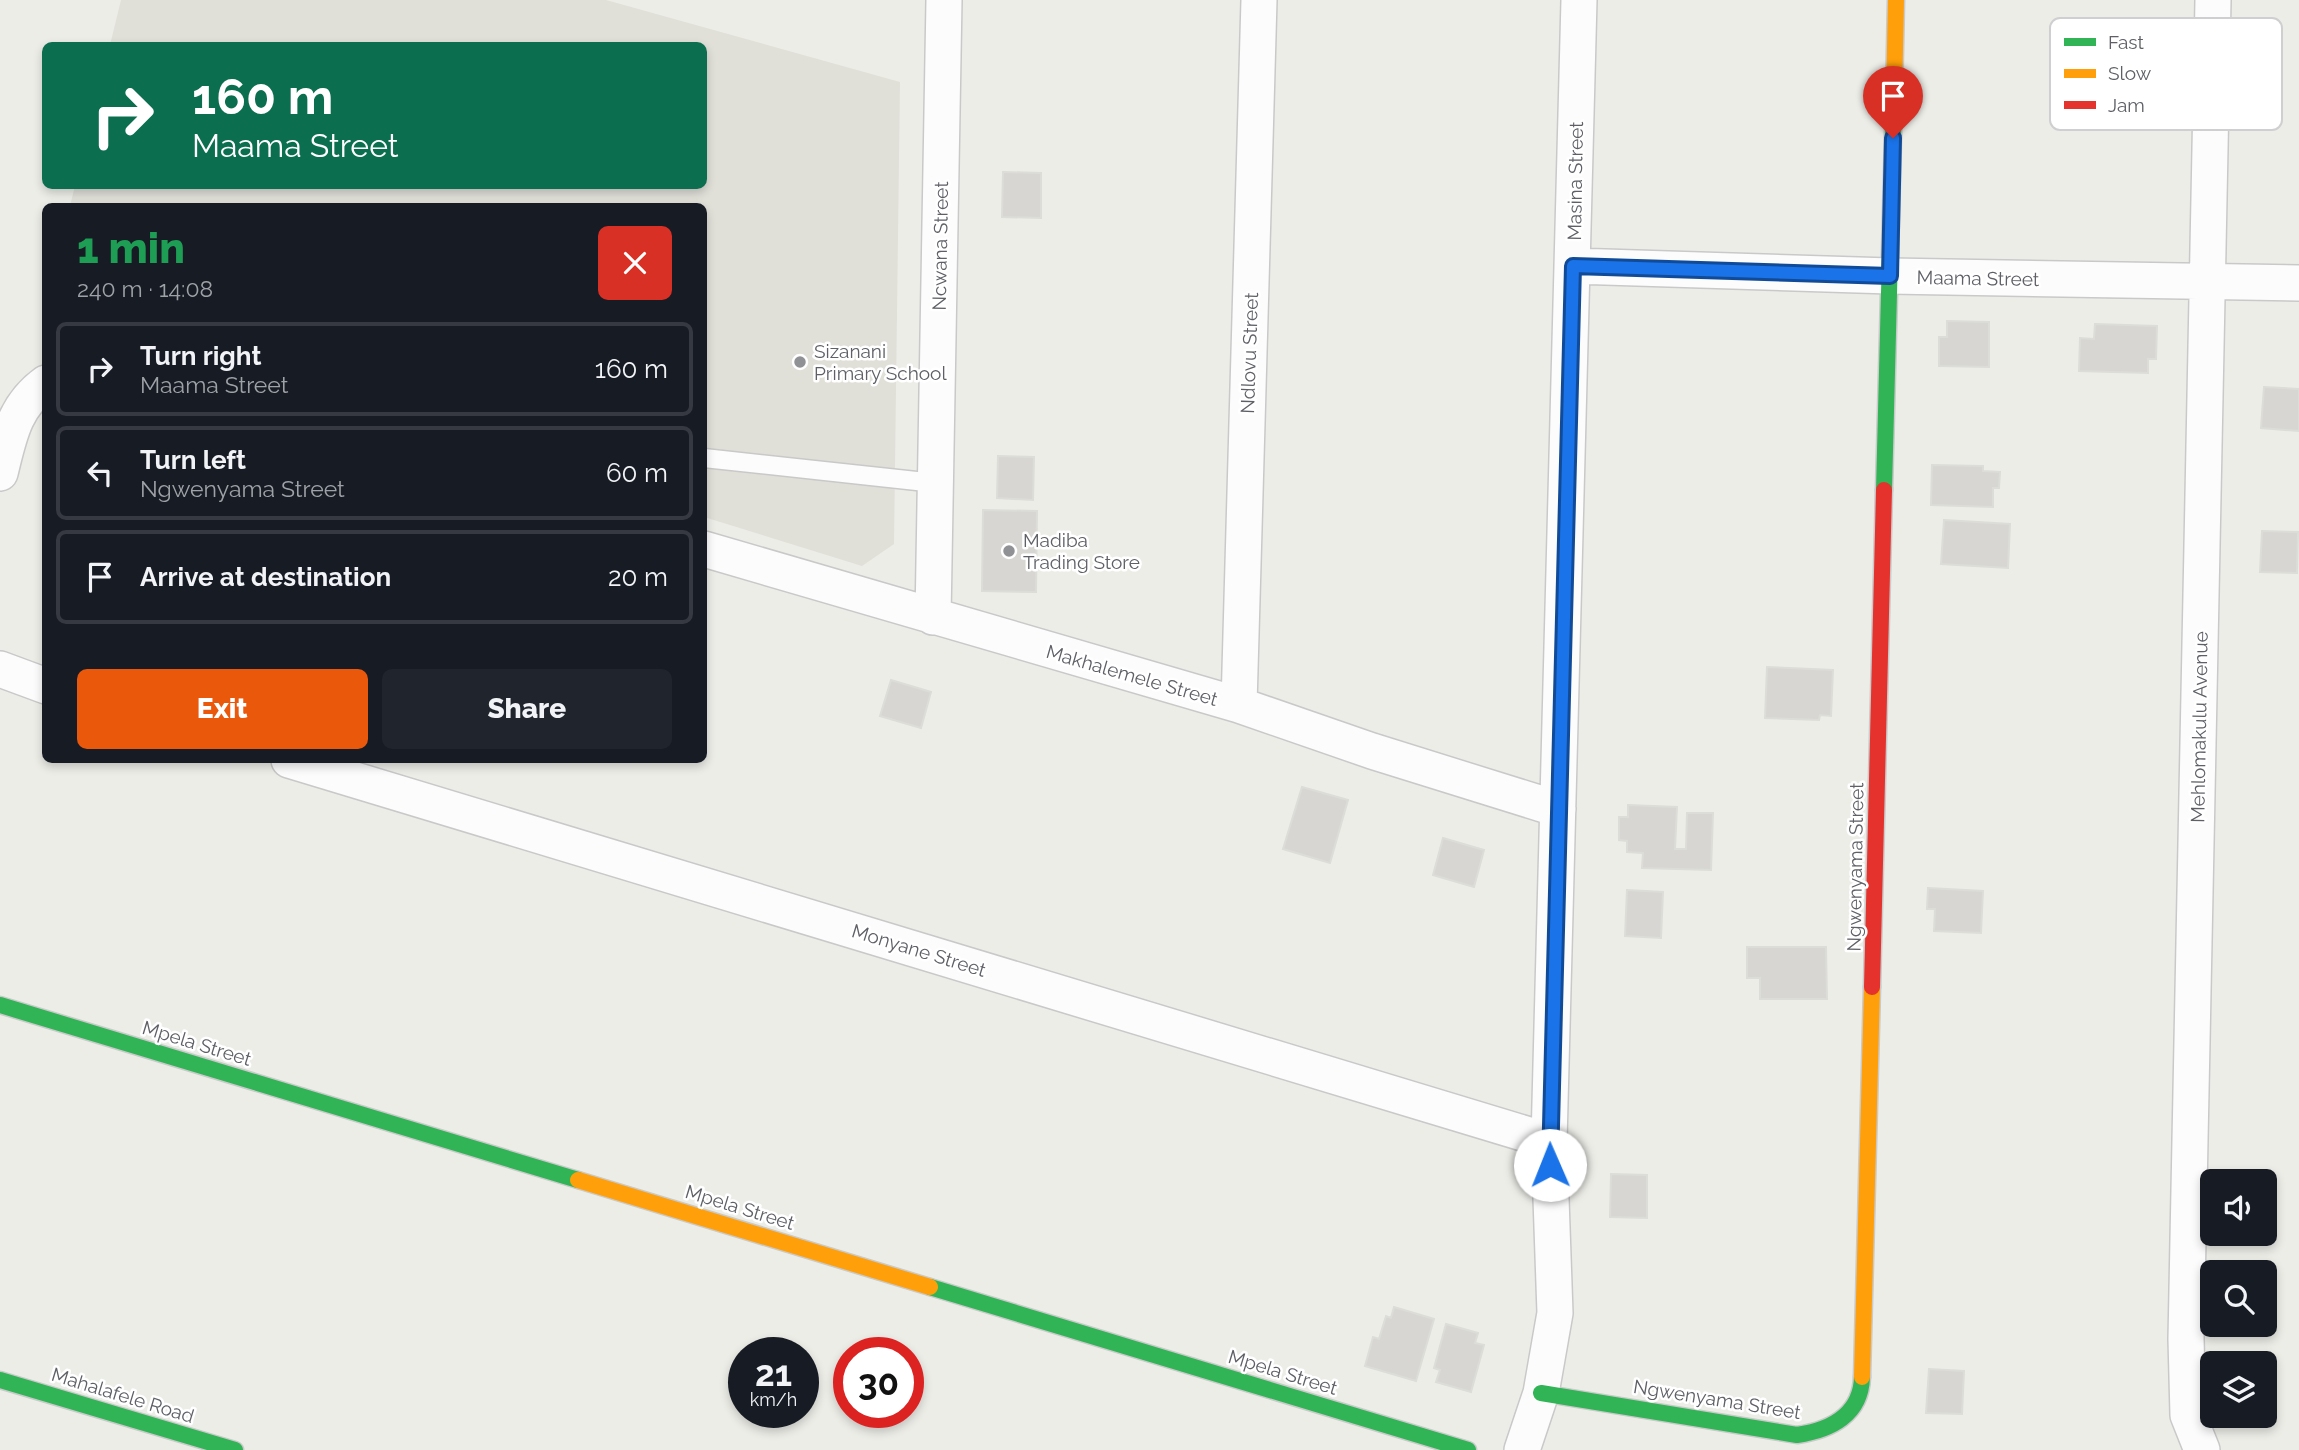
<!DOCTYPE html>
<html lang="en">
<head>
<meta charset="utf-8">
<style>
  :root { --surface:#171b24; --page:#20242c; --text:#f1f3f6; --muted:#9ea1a6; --line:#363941; --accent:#ea580c }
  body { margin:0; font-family:Raleway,sans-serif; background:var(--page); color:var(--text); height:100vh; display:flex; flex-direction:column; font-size:26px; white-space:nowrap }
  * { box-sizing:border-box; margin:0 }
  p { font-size:23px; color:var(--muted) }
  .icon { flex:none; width:38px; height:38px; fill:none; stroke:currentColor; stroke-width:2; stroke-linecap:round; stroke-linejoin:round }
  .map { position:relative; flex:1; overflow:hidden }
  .sheet { position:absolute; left:42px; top:203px; width:665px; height:560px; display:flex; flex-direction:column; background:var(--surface); border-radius:10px; box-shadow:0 4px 10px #0003 }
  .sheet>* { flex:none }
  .banner { position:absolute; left:42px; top:42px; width:665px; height:147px; border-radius:10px; box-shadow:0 4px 10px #0003; background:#0b6e4f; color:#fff; overflow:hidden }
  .buttons { position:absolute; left:2200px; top:1169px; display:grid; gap:14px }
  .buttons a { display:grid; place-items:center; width:77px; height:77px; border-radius:10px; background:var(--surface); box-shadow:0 4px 10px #0003; font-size:35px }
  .speed { position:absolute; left:728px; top:1337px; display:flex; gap:14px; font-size:35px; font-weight:700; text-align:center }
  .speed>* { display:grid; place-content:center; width:91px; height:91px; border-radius:50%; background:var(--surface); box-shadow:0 4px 10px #0003; line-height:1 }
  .speed small { font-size:18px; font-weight:400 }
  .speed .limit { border:10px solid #d22; background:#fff; color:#111 }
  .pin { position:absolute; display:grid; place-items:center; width:60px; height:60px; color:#fff; margin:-72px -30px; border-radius:50% 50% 50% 0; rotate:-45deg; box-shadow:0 0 7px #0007 }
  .pin .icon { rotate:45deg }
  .me { position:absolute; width:77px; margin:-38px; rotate:359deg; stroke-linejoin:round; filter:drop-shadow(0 0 5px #0008) }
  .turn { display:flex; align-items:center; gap:24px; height:147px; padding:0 35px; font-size:32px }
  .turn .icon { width:91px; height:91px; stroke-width:2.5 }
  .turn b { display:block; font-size:49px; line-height:60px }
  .round { display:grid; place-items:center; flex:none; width:74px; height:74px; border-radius:10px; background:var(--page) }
  .overview { display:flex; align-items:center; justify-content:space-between; height:119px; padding:0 35px }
  h1 { font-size:42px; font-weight:800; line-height:52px; color:#1e9e55 }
  .action { display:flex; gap:14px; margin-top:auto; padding:14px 35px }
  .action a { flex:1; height:80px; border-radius:10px; background:var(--accent); color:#fff; font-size:28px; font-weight:800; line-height:80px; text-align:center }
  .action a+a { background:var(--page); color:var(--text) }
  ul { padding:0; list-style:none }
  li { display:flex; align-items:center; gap:21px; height:94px; margin:0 14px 10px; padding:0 21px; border:4px solid var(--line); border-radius:10px }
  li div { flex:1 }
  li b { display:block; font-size:26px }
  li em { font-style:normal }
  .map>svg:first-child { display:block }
  .education { fill:#e0dfd8 }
  .building { fill:#d7d6d3; stroke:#dcdcd8; stroke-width:2 }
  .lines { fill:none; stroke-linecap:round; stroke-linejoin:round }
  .lane-casing { stroke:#c9c9c9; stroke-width:21 }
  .street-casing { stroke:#c9c9c9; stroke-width:38 }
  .fast-casing { stroke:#cacaca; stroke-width:19 }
  .slow-casing { stroke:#cacaca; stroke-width:19 }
  .jam-casing { stroke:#cacaca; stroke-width:19 }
  .lane { stroke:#fcfcfc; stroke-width:18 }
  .street { stroke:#fcfcfc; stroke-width:35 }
  .fast { stroke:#30b455; stroke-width:16 }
  .slow { stroke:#ff9f0a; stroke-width:16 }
  .jam { stroke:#e5322d; stroke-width:16 }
  .route-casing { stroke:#114b97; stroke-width:18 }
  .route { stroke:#1a73e8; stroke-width:12 }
  .poi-dot { fill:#909194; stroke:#fff; stroke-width:2.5 }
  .labels { text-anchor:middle; stroke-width:5; stroke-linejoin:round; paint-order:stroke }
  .street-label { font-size:19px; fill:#5e6066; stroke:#fff }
  .poi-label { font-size:19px; fill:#5e6066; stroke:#fff; text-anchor:start }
  .key { fill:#fff; stroke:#cfcfd1; stroke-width:2 }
  .key-label { font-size:19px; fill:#5e6066 }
</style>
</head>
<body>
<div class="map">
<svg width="2299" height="1450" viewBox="0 0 2299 1450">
  <rect width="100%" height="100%" fill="#edede8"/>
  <!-- education -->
  <path class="education" d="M121,0H606L900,82L894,544L862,566L704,517V206H70L75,186H704V46L110,45Z"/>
  <!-- building -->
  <path class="building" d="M1003,172L1041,173V218L1002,217Z
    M1947,321L1989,322V367L1939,366V337H1947Z
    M2095,324L2157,326L2156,359H2148V373L2079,371L2080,338L2094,339Z
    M2264,387L2299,389V431L2261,428Z
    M998,456L1034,457L1033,500L997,498Z
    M1932,465L1983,466V471L2000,472L1999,488H1993V507L1931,505Z
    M983,510L1037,511L1036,592L982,591Z
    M1944,520L2010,524L2008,568L1941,564Z
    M2262,531L2298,532L2297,573L2260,572Z
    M1767,667L1833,670L1831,716L1820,715L1819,720L1765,718Z
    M891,680L931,692L921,728L880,716Z
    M1302,787L1348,800L1330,863L1283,849Z
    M1628,805L1677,807L1675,849H1686L1687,813H1713L1711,870L1642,868L1643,853L1627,852V841L1619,840V817H1628Z
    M1443,838L1484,850L1474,887L1433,875Z
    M1928,888L1983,891L1981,933L1934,931L1935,909H1927Z
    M1627,890L1663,892L1661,938L1625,936Z
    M1747,947H1826L1827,999H1760V978H1747Z
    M1611,1174L1647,1175V1218L1610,1217Z
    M1394,1307L1434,1319L1416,1381L1365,1366L1373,1337L1379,1339L1386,1316L1391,1318Z
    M1446,1324L1478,1333L1475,1343L1484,1345L1471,1392L1436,1382L1440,1370L1434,1368Z
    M1929,1369L1964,1371L1962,1414L1926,1413Z"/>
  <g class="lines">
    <!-- lane casing -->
    <g class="lane-casing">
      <path id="lane" d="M704,458L935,483"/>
    </g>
    <!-- street casing -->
    <g class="street-casing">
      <path id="street" d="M1573,266L1890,276L2299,283
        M0,473C9,437 14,406 46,383
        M704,549L1239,705L1372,751L1558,809
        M933,617L944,0
        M0,669L46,686
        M1239,705L1259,0
        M289,760L1549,1141
        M1522,1450L1541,1393L1555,1313L1549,1141L1579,0
        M2202,1450L2188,1415L2186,1339L2213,0"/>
    </g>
    <!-- fast casing -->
    <g class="fast-casing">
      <path id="fast" d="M1884,490L1894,96
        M0,1005L578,1180
        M930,1287L1468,1450
        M0,1380L235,1450
        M1541,1393L1797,1435C1831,1430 1861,1415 1862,1377"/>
    </g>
    <!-- slow casing -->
    <g class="slow-casing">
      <path id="slow" d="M1894,96L1896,0
        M578,1180L930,1287
        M1862,1377L1872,987"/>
    </g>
    <!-- jam casing -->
    <g class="jam-casing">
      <path id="jam" d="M1872,987L1884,490"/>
    </g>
    <!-- lane -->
    <use href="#lane" class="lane"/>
    <!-- street -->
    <use href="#street" class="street"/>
    <!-- fast -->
    <use href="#fast" class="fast"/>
    <!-- slow -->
    <use href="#slow" class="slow"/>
    <!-- jam -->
    <use href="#jam" class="jam"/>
  </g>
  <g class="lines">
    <!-- route casing -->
    <g class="route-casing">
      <path id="route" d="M1550,1165L1573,266L1890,276L1893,138"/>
    </g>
    <!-- route -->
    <use href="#route" class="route"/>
  </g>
  <!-- markers -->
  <g class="poi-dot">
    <circle cx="800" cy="362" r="7"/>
    <circle cx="1009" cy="551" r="7"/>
  </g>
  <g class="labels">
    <!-- street labels -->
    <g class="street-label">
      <text transform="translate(1575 181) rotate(-89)" y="7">Masina Street</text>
      <text transform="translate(940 246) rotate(-89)" y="7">Ncwana Street</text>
      <text transform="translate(1978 278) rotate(1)" y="7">Maama Street</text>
      <text transform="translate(1249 353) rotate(-88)" y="7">Ndlovu Street</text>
      <text transform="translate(1132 675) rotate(16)" y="7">Makhalemele Street</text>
      <text transform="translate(2199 727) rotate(-89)" y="7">Mehlomakulu Avenue</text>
      <text transform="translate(1855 867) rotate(-89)" y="7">Ngwenyama Street</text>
      <text transform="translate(919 950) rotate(17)" y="7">Monyane Street</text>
      <text transform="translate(197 1043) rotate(17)" y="7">Mpela Street</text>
      <text transform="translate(740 1207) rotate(17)" y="7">Mpela Street</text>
      <text transform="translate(1283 1372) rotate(17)" y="7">Mpela Street</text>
      <text transform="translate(123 1395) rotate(17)" y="7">Mahalafele Road</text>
      <text transform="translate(1717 1399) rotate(9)" y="7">Ngwenyama Street</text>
    </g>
    <!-- poi labels -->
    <g class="poi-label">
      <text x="814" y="358">Sizanani<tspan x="814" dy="22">Primary School</tspan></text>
      <text x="1023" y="547">Madiba<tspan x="1023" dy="22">Trading Store</tspan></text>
    </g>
  </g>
  <!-- legend -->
  <rect x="2050" y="18" width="232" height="112" rx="10" class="key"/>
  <rect x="2064" y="38" width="32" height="8" fill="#30b455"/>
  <rect x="2064" y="69" width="32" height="9" fill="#ff9f0a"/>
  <rect x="2064" y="101" width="32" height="8" fill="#e5322d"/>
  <g class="key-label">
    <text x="2108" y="49">Fast</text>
    <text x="2108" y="80">Slow</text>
    <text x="2108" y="112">Jam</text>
  </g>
</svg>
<div class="buttons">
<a><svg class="icon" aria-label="sound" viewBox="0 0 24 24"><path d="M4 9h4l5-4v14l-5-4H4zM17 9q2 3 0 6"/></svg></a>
<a><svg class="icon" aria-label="search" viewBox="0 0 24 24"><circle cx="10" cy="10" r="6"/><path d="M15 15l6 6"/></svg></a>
<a><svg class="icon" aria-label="layers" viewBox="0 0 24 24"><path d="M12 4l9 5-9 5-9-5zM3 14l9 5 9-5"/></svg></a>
</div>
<div class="speed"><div>21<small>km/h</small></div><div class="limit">30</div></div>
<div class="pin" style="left:1893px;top:138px;background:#d93025"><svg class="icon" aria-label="arrive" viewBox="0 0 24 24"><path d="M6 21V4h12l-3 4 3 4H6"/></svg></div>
<svg class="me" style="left:1550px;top:1165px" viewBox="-20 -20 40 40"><circle r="19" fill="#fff"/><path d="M0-13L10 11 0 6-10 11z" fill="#1a73e8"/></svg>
<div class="banner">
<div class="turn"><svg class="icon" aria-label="right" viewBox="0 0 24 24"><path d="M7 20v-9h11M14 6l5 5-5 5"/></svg><div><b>160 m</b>Maama Street</div></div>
</div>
<section class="sheet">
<div class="overview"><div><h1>1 min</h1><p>240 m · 14:08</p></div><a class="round" style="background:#d93025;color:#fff"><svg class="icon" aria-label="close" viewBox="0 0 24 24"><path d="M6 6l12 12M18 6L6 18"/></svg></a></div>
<ul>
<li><svg class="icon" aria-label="right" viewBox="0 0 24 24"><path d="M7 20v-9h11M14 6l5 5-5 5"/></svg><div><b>Turn right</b><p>Maama Street</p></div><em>160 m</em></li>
<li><svg class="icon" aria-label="left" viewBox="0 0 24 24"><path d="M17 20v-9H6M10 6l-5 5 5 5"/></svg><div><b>Turn left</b><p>Ngwenyama Street</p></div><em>60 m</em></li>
<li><svg class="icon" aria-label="arrive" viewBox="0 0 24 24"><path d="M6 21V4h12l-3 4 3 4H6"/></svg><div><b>Arrive at destination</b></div><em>20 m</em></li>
</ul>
<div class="action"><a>Exit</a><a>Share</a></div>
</section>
</div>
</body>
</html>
